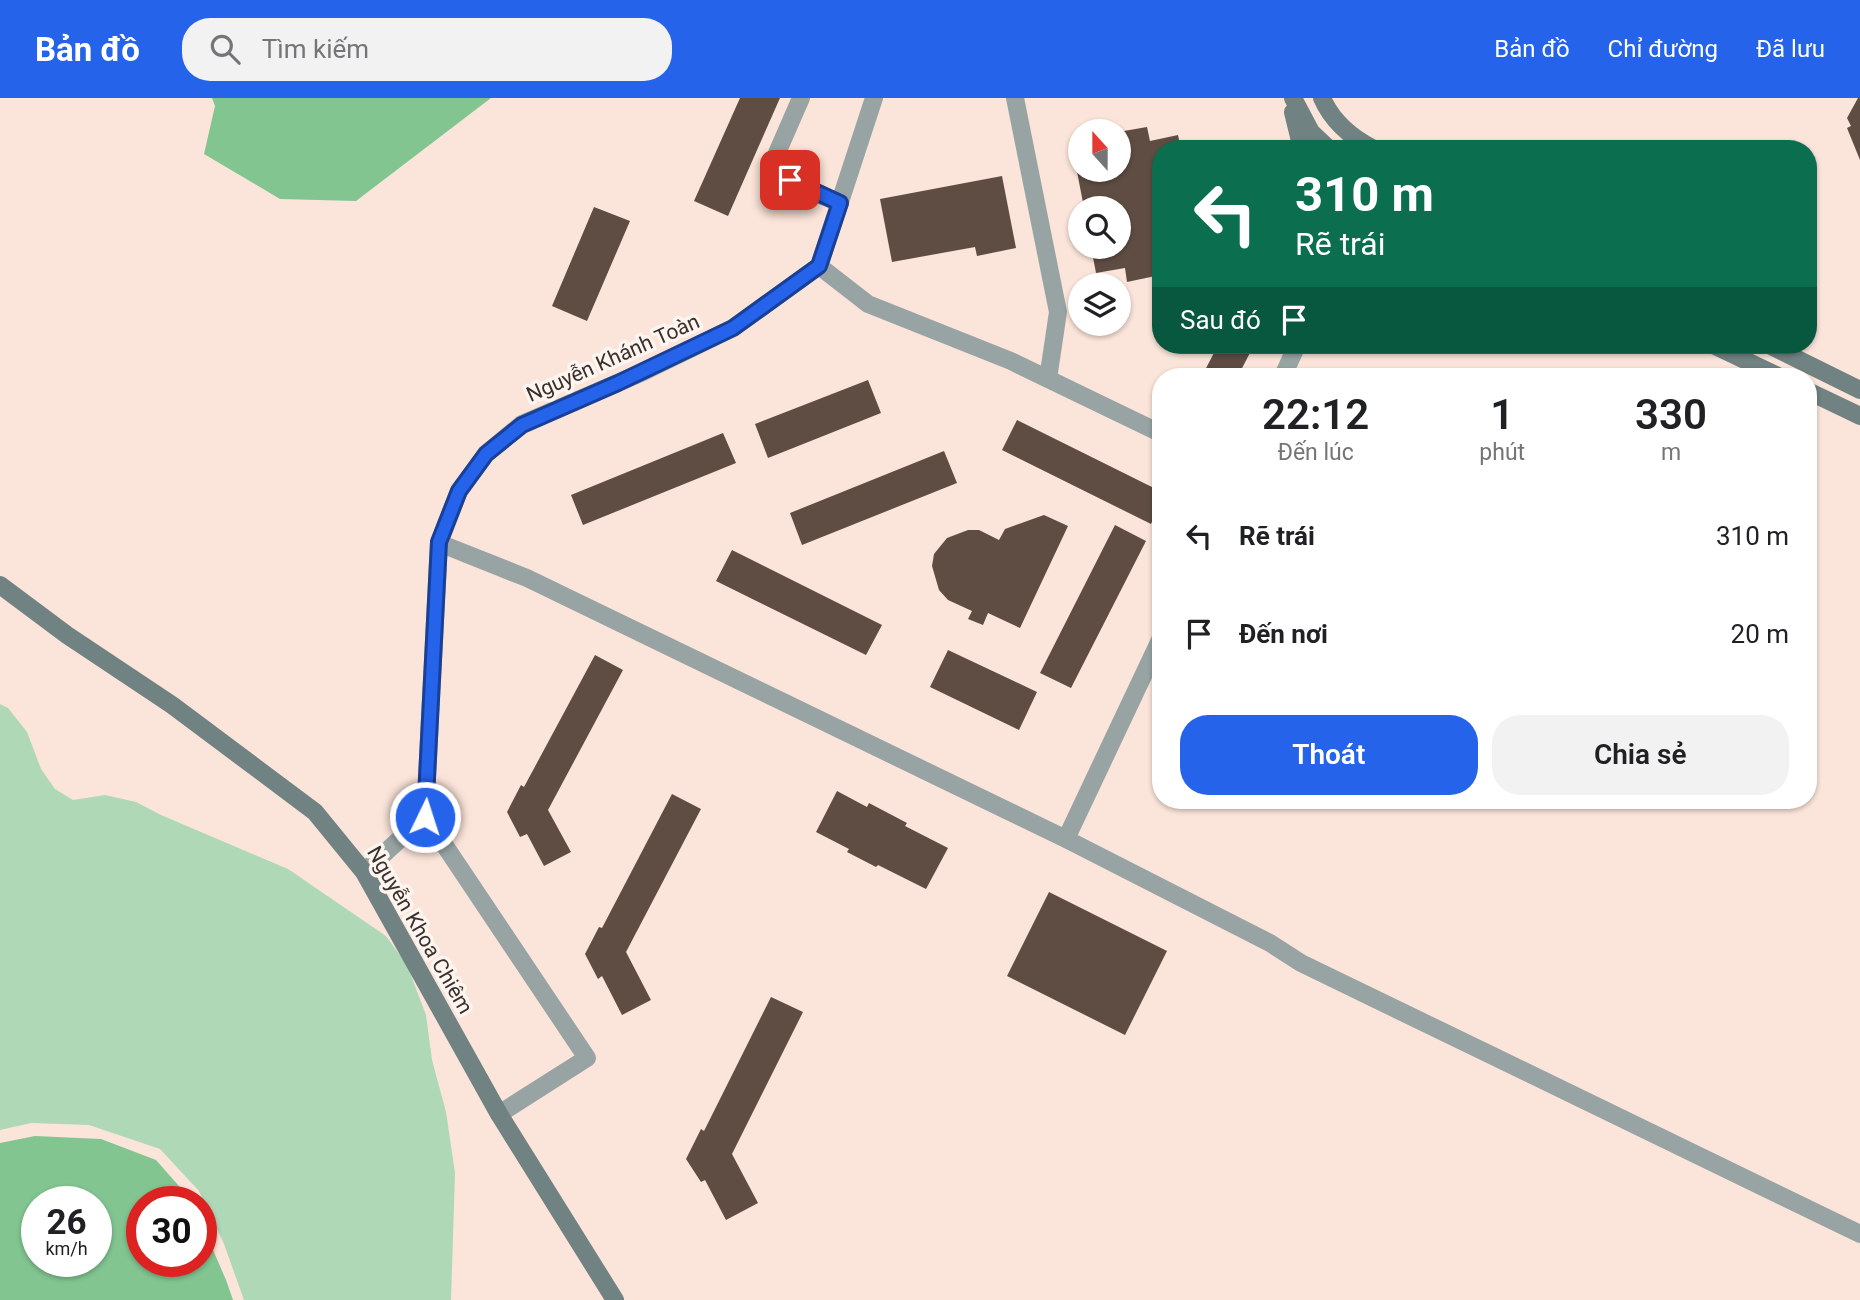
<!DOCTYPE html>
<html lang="vi">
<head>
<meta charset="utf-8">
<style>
  :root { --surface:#fff; --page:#f2f2f2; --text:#202124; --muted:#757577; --accent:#2563eb }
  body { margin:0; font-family:Roboto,sans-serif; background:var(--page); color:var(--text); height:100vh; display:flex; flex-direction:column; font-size:26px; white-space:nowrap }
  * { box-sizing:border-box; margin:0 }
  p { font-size:23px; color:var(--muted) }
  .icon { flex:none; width:38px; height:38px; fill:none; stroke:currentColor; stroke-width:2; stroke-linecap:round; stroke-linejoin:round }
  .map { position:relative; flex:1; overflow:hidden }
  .side { position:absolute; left:1152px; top:270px; width:665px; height:441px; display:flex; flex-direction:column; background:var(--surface); border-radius:28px; box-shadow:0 2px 5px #0004 }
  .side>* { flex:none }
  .top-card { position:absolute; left:1152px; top:42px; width:665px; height:214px; border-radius:28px; box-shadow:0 2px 5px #0004; background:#0b6e4f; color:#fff; overflow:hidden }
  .needle { width:46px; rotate:339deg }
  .buttons { position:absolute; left:1068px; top:21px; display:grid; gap:14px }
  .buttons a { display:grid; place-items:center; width:63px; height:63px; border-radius:50%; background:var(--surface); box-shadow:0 2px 5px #0004; font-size:35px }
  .speed { position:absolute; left:21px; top:1088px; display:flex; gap:14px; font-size:35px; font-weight:700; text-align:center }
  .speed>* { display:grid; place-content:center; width:91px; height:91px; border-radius:50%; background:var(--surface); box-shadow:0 2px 5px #0004; line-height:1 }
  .speed small { font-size:18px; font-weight:400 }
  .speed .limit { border:10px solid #d22; background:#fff; color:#111 }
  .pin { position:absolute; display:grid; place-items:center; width:60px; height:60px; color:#fff; margin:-30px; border-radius:14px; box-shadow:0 4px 10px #0006 }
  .me { position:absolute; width:77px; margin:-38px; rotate:4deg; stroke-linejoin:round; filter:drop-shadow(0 0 5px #0008) }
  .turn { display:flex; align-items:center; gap:24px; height:147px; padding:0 28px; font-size:32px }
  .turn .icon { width:91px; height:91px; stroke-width:2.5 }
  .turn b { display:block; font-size:49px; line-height:60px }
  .then { display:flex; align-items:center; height:66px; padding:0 28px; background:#0003; gap:14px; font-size:26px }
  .eta { display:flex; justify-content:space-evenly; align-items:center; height:119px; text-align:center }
  .eta b { font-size:42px; font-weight:600; line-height:49px }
  .button { display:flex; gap:14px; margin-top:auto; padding:14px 28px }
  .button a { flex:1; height:80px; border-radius:28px; background:var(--accent); color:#fff; font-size:28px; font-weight:600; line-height:80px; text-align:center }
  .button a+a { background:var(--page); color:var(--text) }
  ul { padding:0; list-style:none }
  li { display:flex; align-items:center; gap:21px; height:98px; padding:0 28px }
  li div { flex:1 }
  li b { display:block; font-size:26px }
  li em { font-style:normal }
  header { display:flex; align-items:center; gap:42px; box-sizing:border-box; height:98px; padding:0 35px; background:var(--accent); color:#fff }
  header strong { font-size:33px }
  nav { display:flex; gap:38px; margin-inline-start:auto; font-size:24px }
  .search { width:490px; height:63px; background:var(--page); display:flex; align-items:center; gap:18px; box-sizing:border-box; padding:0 24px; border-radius:28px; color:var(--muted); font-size:26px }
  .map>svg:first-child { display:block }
  .green { fill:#afd8b7 }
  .forest { fill:#82c591; fill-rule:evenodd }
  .building { fill:#5f4d43 }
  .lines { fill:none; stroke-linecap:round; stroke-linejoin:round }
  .street { stroke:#98a4a4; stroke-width:18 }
  .secondary { stroke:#718282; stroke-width:18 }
  .route-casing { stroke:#184099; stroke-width:18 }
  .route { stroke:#2563eb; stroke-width:12 }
  .labels { text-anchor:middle; stroke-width:7; stroke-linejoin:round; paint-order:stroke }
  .street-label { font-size:21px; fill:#39302c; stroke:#fef5f0 }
</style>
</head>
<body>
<header>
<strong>Bản đồ</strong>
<div class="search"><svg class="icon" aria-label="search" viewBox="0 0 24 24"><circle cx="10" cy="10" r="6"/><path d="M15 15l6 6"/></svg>Tìm kiếm</div>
<nav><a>Bản đồ</a><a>Chỉ đường</a><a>Đã lưu</a></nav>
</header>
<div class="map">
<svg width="1860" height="1202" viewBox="0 0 1860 1202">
  <rect width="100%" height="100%" fill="#fbe4d9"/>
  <!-- green -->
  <path class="green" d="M0,606L8,610L27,634L41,671L55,691L73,702L105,697L136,704L161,717L288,771L386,838L407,867L426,917L432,962L446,1014L455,1075L451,1202H244L224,1146L199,1093L160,1051L89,1027L31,1025L0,1032Z"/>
  <!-- forest -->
  <path class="forest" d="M212,0H491L356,103L280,101L204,56L215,8Z
    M35,1038L101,1041L156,1062L193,1104H142V1164H201V1124L226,1182L233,1202H0V1045ZM37,1104H96V1164H37Z"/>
  <!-- building -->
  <path class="building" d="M740,0H780L728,118L694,103Z
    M1858,0H1860V62L1847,30L1851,28L1847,20Z
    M1147,29L1150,43L1178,37L1181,51H1160V177L1127,184L1125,170L1096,175L1091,149H1118V110H1084L1074,58L1080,57V72H1118V34Z
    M1002,78L1016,150L977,158L975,149L892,164L880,101Z
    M594,109L630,123L587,223L552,208Z
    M1218,247H1254L1238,278H1202Z
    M868,282L881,315L768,360L755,326Z
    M1017,322L1160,393V407L1151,426L1002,352Z
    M723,335L736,365L583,427L571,397Z
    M944,353L957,385L802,447L790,415Z
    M1044,417L1068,428L1020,530L988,515L983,527L968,521L972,513L948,502L939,492L932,468L934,456L947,440L968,432H979L999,442L1005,431Z
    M1115,427L1146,443L1071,590L1040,575Z
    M732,452L882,527L866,557L716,483Z
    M948,552L1037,594L1019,632L930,589Z
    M595,557L623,572L548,712L571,754L544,768L527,736L520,739L507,714L521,687L524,689Z
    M837,693L867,709L869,705L907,725L905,728L948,750L926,791L878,767L876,769L847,754L849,751L816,734Z
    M672,696L701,711L626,854L651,902L622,917L602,878L598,881L585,856L599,829L602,830Z
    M1049,794L1167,853L1125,937L1007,878Z
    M771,899L803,914L732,1056L758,1105L726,1122L705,1082L701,1084L686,1061L701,1031L704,1033Z"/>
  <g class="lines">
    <!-- street -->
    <path class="street" d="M801,0L777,55C789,90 808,91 840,105
      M1015,0L1058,214L1048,281
      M819,168L868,206L1011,263L1160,335
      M1283,278L1297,247
      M439,445L527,480L1066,741L1270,845L1301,865L1860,1136
      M425,718L587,960L499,1016
      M1066,741L1160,542
      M364,774L425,718L439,445L459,393L486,356L522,326L643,274L733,230L819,168L874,0"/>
    <!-- secondary -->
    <path class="secondary" d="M1293,0L1311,34L1329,51
      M1322,0C1332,23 1352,40 1374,51
      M1293,14L1302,51
      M1713,247L1778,278
      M1769,247L1860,292
      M1808,293L1860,318
      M0,487L67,537L172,607L315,714L364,774L499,1016L615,1202"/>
  </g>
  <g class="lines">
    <!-- route casing -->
    <g class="route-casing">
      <path id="route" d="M425,719L439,444L459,393L486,356L522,327L618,285L733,230L819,168L840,105L790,82"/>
    </g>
    <!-- route -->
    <use href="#route" class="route"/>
  </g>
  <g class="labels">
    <!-- street labels -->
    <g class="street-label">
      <text transform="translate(613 260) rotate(-24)" y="7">Nguyễn Khánh Toàn</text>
      <text transform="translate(420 832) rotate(60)" y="7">Nguyễn Khoa Chiêm</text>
    </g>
  </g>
</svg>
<div class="buttons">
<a><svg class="needle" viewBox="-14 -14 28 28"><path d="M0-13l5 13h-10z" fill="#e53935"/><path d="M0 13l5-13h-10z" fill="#757577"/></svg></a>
<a><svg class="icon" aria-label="search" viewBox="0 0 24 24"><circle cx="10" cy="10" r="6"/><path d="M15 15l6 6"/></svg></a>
<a><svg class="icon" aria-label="layers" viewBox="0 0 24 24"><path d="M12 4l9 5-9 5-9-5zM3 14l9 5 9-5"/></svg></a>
</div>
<div class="speed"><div>26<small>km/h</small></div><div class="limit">30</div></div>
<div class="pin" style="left:790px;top:82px;background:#d93025"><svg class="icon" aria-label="arrive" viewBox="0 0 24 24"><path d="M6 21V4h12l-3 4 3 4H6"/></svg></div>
<svg class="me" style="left:425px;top:719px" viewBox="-20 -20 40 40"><circle r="17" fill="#2563eb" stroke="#fff" stroke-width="3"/><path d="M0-11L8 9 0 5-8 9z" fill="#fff"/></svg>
<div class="top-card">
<div class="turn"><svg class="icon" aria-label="left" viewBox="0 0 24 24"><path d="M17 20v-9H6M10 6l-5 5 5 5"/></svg><div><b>310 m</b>Rẽ trái</div></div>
<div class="then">Sau đó<svg class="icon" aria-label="arrive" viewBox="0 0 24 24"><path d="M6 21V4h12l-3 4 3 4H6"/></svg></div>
</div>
<section class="side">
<div class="eta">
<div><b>22:12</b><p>Đến lúc</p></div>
<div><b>1</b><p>phút</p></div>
<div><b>330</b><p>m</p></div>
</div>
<ul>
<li><svg class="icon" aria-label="left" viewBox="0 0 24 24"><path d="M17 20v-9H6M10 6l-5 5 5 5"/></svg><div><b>Rẽ trái</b></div><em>310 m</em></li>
<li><svg class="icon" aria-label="arrive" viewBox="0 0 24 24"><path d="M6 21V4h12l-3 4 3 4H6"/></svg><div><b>Đến nơi</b></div><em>20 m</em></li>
</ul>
<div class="button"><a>Thoát</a><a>Chia sẻ</a></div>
</section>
</div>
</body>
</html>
